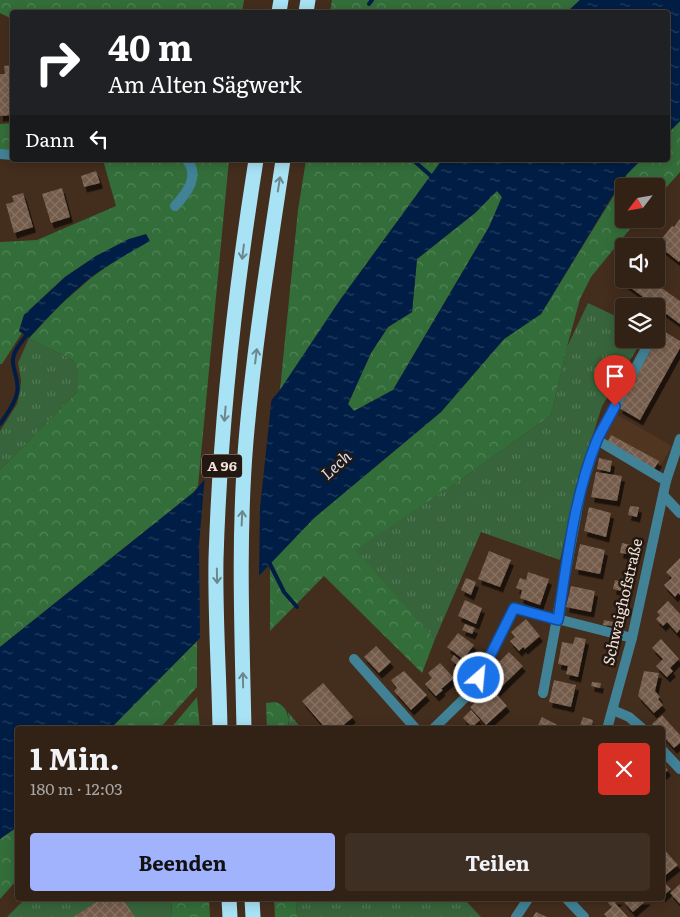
<!DOCTYPE html>
<html lang="de">
<head>
<meta charset="utf-8">
<style>
  :root { --surface:#322216; --page:#3d2f23; --text:#f1f3f6; --muted:#a8a4a1; --line:#4d3f35; --accent:#a1b3fd }
  body { margin:0; font-family:Literata,serif; background:var(--page); color:var(--text); height:100vh; display:flex; flex-direction:column; font-size:19px; white-space:nowrap }
  * { box-sizing:border-box; margin:0 }
  p { font-size:16px; color:var(--muted) }
  .icon { flex:none; width:28px; height:28px; fill:none; stroke:currentColor; stroke-width:2; stroke-linecap:round; stroke-linejoin:round }
  .map { position:relative; flex:1; overflow:hidden }
  .panel { position:absolute; left:15px; top:726px; width:650px; height:175px; display:flex; flex-direction:column; background:var(--surface); border-radius:5px; box-shadow:0 2px 12px #0003,0 0 0 1px var(--line) }
  .panel>* { flex:none }
  .guide { position:absolute; left:10px; top:10px; width:660px; height:152px; border-radius:5px; box-shadow:0 2px 12px #0003,0 0 0 1px var(--line); background:#202124; color:#fff; overflow:hidden }
  .needle { width:32px; rotate:239deg }
  .buttons { position:absolute; left:615px; top:178px; display:grid; gap:10px }
  .buttons a { display:grid; place-items:center; width:50px; height:50px; border-radius:5px; background:var(--surface); box-shadow:0 2px 12px #0003,0 0 0 1px var(--line); font-size:25px }
  .pin { position:absolute; display:grid; place-items:center; width:42px; height:42px; color:#fff; margin:-51px -21px; border-radius:50% 50% 50% 0; rotate:-45deg; box-shadow:0 0 5px #0007 }
  .pin .icon { rotate:45deg }
  .me { position:absolute; width:55px; margin:-28px; rotate:27deg; stroke-linejoin:round; filter:drop-shadow(0 0 4px #0008) }
  .turn { display:flex; align-items:center; gap:18px; height:105px; padding:0 15px; font-size:22px }
  .turn .icon { width:65px; height:65px; stroke-width:2.5 }
  .turn b { display:block; font-size:35px; line-height:42px }
  .then { display:flex; align-items:center; height:48px; padding:0 15px; background:#0003; gap:10px; font-size:19px }
  .round { display:grid; place-items:center; flex:none; width:52px; height:52px; border-radius:5px; background:var(--page) }
  .head { display:flex; align-items:center; justify-content:space-between; height:85px; padding:0 15px }
  h1 { font-size:30px; font-weight:700; line-height:38px }
  .cta { display:flex; gap:10px; margin-top:auto; padding:10px 15px }
  .cta a { flex:1; height:58px; border-radius:5px; background:var(--accent); color:#111; font-size:20px; font-weight:700; line-height:58px; text-align:center }
  .cta a+a { background:var(--page); color:var(--text) }
  .map>svg:first-child { display:block }
  .built { fill:#503521 }
  .grass { fill:url(#grass-tufts) }
  .forest { fill:url(#forest-crowns) }
  .park { fill:#37643b }
  .water { fill:url(#water-ripples); fill-rule:evenodd }
  .pier { fill:#432d1d }
  .lines { fill:none; stroke-linecap:round; stroke-linejoin:round }
  .stream { stroke:#001e45; stroke-width:4 }
  .building { fill:url(#building-cross-hatch); filter:url(#shadow) }
  .minor { stroke:#418296; stroke-width:10 }
  .tertiary { stroke:#418296; stroke-width:10 }
  .motorway { stroke:#a8e2f5; stroke-width:15 }
  .oneway { stroke:#6c878e }
  .route-casing { stroke:#114b97; stroke-width:12 }
  .route { stroke:#1a73e8; stroke-width:9 }
  .labels { text-anchor:middle; stroke-width:5; stroke-linejoin:round; paint-order:stroke }
  .shield { fill:#221811; stroke:#b4a69d; stroke-width:1 }
  .shield-label { font-size:14px; font-weight:bold; fill:#f2e3d9 }
  .street-label { font-size:15px; fill:#f2e3d9; stroke:#221811 }
  .water-label { font-size:16px; font-style:italic; fill:#d3dff0; stroke:#221811 }
</style>
</head>
<body>
<div class="map">
<svg width="680" height="917" viewBox="0 0 680 917">
  <defs>
    <pattern id="grass-tufts" width="24" height="20" patternUnits="userSpaceOnUse" patternTransform="scale(1.25)"><rect width="24" height="20" fill="#37643b"/><path d="M3 7l-1-3M5 7V3M7 7l1-3M15 17l-1-3M17 17v-4M19 17l1-3" fill="none" stroke="#547a57"/></pattern>
    <pattern id="forest-crowns" width="20" height="18" patternUnits="userSpaceOnUse" patternTransform="scale(1.25)"><rect width="20" height="18" fill="#336e3a"/><path d="M2 6a3 3 0 1 1 6 0M12 15a3 3 0 1 1 6 0" fill="none" stroke="#518356"/></pattern>
    <pattern id="water-ripples" width="26" height="14" patternUnits="userSpaceOnUse" patternTransform="scale(1.25)"><rect width="26" height="14" fill="#001e45"/><path d="M2 4q2-2 4 0t4 0M15 11q2-2 4 0t4 0" fill="none" stroke="#263f5f"/></pattern>
    <pattern id="building-cross-hatch" width="8" height="8" patternUnits="userSpaceOnUse" patternTransform="scale(1.25)"><rect width="8" height="8" fill="#735b4a"/><path d="M0 0l8 8M0 8l8-8" fill="none" stroke="#877264"/></pattern>
    <filter id="shadow"><feDropShadow dx="3" dy="5.5" stdDeviation="0" flood-color="#0009"/></filter>
  </defs>
  <rect width="100%" height="100%" fill="#432d1d"/>
  <!-- built -->
  <path class="built" d="M616,414L672,446L657,472L601,440Z"/>
  <!-- grass -->
  <path class="grass" d="M588,303L624,320V339H643L602,406L576,489L560,560L481,532L435,639L354,550L459,481L551,415L567,347Z
    M29,338L74,361L78,372V391L0,470V431L17,404L20,391L21,380L18,363Z
    M288,712L302,729H289Z
    M25,899H94L96,902L73,917H7Z
    M296,899H464L481,917H297Z"/>
  <!-- forest -->
  <path class="forest" d="M0,0H244L242,12H12V19L0,13Z
    M332,0H580L567,12H330Z
    M680,121V172L656,199V186H624V219H638L591,277L580,299L567,347L551,415L459,481L355,550L435,639L422,673L324,576L270,631V563L314,518L441,412L504,339L541,314L627,174L641,160H668V133Z
    M12,123V152L0,151V124Z
    M103,160H229L198,486L194,492L0,647V470L78,391V372L74,361L29,338L60,305L91,278L117,259L129,239L96,256L65,277L24,315L19,331L22,333L2,364H0V242L37,240L116,206Z
    M306,160H442L340,300L280,390L298,210Z
    M496,190L502,197L489,227L393,390L354,411L348,404L371,353L388,327L412,312L417,259L475,213Z
    M197,641V687L159,729H110Z
    M197,697L200,729H170Z
    M276,702C289,708 288,716 289,729H267L266,703Z
    M17,827V880L0,899V839Z
    M171,899H209L210,917H172Z
    M274,899H296L297,917H275Z"/>
  <!-- park -->
  <path class="park" d="M123,899H171L172,917H135Z"/>
  <!-- water -->
  <path class="water" d="M580,0H680V121L668,133V12H567Z
    M442,160H641L627,174L616,190L541,314L504,339L441,412L314,518L197,641L110,729H18L17,827L0,839V647L194,492L280,390L340,300ZM497,191L502,197L489,227L393,390L354,411L348,404L371,353L388,327L412,312L417,259L475,213Z
    M146,234L150,241C129,253 109,264 90,278C68,296 48,317 29,338L19,331L24,315L65,277L96,256L129,239Z"/>
  <!-- pier -->
  <path class="pier" d="M272,395L260,508L259,578L200,642L199,545L205,474Z"/>
  <g class="lines">
    <!-- stream -->
    <path class="stream" d="M369,4L372,0
      M413,160L430,175
      M0,424C6,415 15,404 17,393C20,380 12,370 13,359C14,349 23,340 29,332
      M268,560L284,592L297,607"/>
  </g>
  <!-- building -->
  <path class="building" d="M12,65V115L0,116V74H5L4,66Z
    M96,171L100,183L84,187L81,176Z
    M62,188L70,217L51,223L42,194Z
    M23,193L33,227L14,233L6,204L14,202L12,196Z
    M680,219V260L679,262L660,247L663,243L660,241L672,226L674,227Z
    M627,279H649L680,301V324L624,283Z
    M628,300L638,306H624V311L621,309Z
    M662,330L680,341V348L640,420L619,408Z
    M611,435L659,461L654,469L607,443Z
    M599,458L612,461L610,472L597,469Z
    M596,472L622,476L617,501L591,497Z
    M630,506L639,507L637,517L628,515Z
    M589,507L611,513L606,537L584,531Z
    M622,543L631,545L629,554L620,553Z
    M580,544L605,550L600,574L575,569Z
    M489,551L511,560L500,587L478,579Z
    M680,558V595L678,593L675,597L664,585L672,578L666,572Z
    M528,572L549,579L540,605L520,598L522,590L516,588L520,578L526,580Z
    M466,578L476,582L471,595L461,590Z
    M615,580L623,582L621,591L613,589Z
    M571,586L595,591L591,612L566,607Z
    M465,600L482,608L476,624L458,616Z
    M668,601L680,614V629L677,633L667,622L663,626L656,619L660,615L657,612Z
    M526,619L540,636L525,649L523,647L519,651L510,641L515,637L511,632Z
    M604,620L613,622L612,626L603,625Z
    M465,624L475,628L472,634L462,630Z
    M458,633L474,645L463,659L447,647Z
    M575,637L586,639L578,677L566,674L568,666L558,664L562,642L573,644Z
    M661,639L679,659L670,668L673,671L667,677L656,666L663,659L652,648Z
    M376,646L391,662L379,673L364,657Z
    M509,652L523,666L497,691L488,682L502,669L497,664Z
    M454,655L466,666L463,670L451,660Z
    M440,663L454,678L441,689L443,690L436,696L425,684L432,678L428,673Z
    M404,671L427,695L411,710L394,691L397,688L391,680Z
    M644,671L659,673L655,691L660,697L658,699L663,705L654,713L638,696Z
    M554,680L576,685L571,707L549,702Z
    M592,682L601,683L600,688L591,686Z
    M323,683L353,717L339,729H326L302,701Z
    M491,688L507,706L486,725L470,707Z
    M471,710L480,720L472,727L463,718Z
    M662,715L680,735V743L674,748L662,735V729H657L652,724Z
    M542,717L565,729H536Z
    M583,717L593,720L591,729L579,728Z
    M662,763L668,770L664,774L662,773Z
    M662,847L678,865L662,878Z
    M666,884L671,889L662,897V887Z
    M680,884V904L670,893Z
    M94,899H123L135,917H73L96,902Z
    M612,899H620L615,903L628,917H607L604,914L612,907L608,903Z
    M625,899H648L633,912L623,901Z
    M536,912L547,917H533Z"/>
  <g class="lines">
    <!-- minor -->
    <path class="minor" d="M0,154L12,155
      M175,206C187,193 200,176 187,160
      M656,328L657,326
      M597,440L666,481
      M663,495L680,513
      M354,659L416,729
      M543,693L581,490L597,440L651,339
      M613,710L629,717L643,729
      M433,729L473,690L514,608L632,638
      M662,750L680,769
      M567,899L584,917"/>
    <!-- tertiary -->
    <path class="tertiary" d="M607,729L632,638L666,481L680,439
      M516,917L528,899"/>
    <!-- motorway -->
    <path class="motorway" d="M279,12L281,0
      M306,12L308,0
      M220,729C219,672 215,615 216,559C220,425 235,292 256,160
      M244,729C242,633 238,537 246,441C254,347 269,253 283,160
      M229,899L230,917
      M252,899L253,917"/>
  </g>
  <!-- one-way arrows -->
  <defs><path id="oneway-shaft" d="M-6 0H5M1.5-3L5.5 0L1.5 3" fill="none" stroke-width="1.6" stroke-linecap="round" stroke-linejoin="round" transform="scale(1.25)"/></defs>
  <g class="oneway">
    <use href="#oneway-shaft" transform="translate(279 184) rotate(-81)"/>
    <use href="#oneway-shaft" transform="translate(243 252) rotate(97)"/>
    <use href="#oneway-shaft" transform="translate(256 356) rotate(-83)"/>
    <use href="#oneway-shaft" transform="translate(225 414) rotate(95)"/>
    <use href="#oneway-shaft" transform="translate(242 518) rotate(-87)"/>
    <use href="#oneway-shaft" transform="translate(217 576) rotate(89)"/>
    <use href="#oneway-shaft" transform="translate(243 680) rotate(-91)"/>
  </g>
  <g class="lines">
    <!-- route casing -->
    <g class="route-casing">
      <path id="route" d="M479,678L514,608L558,620C567,561 574,497 597,440C602,429 609,418 615,406"/>
    </g>
    <!-- route -->
    <use href="#route" class="route"/>
  </g>
  <g class="labels">
    <!-- shield labels -->
    <rect class="shield" x="202" y="454.5" width="40" height="23" rx="4"/>
    <g class="shield-label">
      <text x="222" y="471">A 96</text>
    </g>
    <!-- street labels -->
    <g class="street-label">
      <text transform="translate(623 602) rotate(-77)" y="5">Schwaighofstraße</text>
    </g>
    <!-- water labels -->
    <g class="water-label">
      <text transform="translate(336 465) rotate(-42)" y="6">Lech</text>
    </g>
  </g>
</svg>
<div class="buttons">
<a><svg class="needle" viewBox="-14 -14 28 28"><path d="M0-13l5 13h-10z" fill="#e53935"/><path d="M0 13l5-13h-10z" fill="#a8a4a1"/></svg></a>
<a><svg class="icon" aria-label="sound" viewBox="0 0 24 24"><path d="M4 9h4l5-4v14l-5-4H4zM17 9q2 3 0 6"/></svg></a>
<a><svg class="icon" aria-label="layers" viewBox="0 0 24 24"><path d="M12 4l9 5-9 5-9-5zM3 14l9 5 9-5"/></svg></a>
</div>
<div class="pin" style="left:615px;top:406px;background:#d93025"><svg class="icon" aria-label="arrive" viewBox="0 0 24 24"><path d="M6 21V4h12l-3 4 3 4H6"/></svg></div>
<svg class="me" style="left:479px;top:678px" viewBox="-20 -20 40 40"><circle r="17" fill="#1a73e8" stroke="#fff" stroke-width="3"/><path d="M0-11L8 9 0 5-8 9z" fill="#fff"/></svg>
<div class="guide">
<div class="turn"><svg class="icon" aria-label="right" viewBox="0 0 24 24"><path d="M7 20v-9h11M14 6l5 5-5 5"/></svg><div><b>40 m</b>Am Alten Sägwerk</div></div>
<div class="then">Dann<svg class="icon" aria-label="left" viewBox="0 0 24 24"><path d="M17 20v-9H6M10 6l-5 5 5 5"/></svg></div>
</div>
<section class="panel">
<div class="head"><div><h1>1 Min.</h1><p>180 m · 12:03</p></div><a class="round" style="background:#d93025;color:#fff"><svg class="icon" aria-label="close" viewBox="0 0 24 24"><path d="M6 6l12 12M18 6L6 18"/></svg></a></div>
<div class="cta"><a>Beenden</a><a>Teilen</a></div>
</section>
</div>
</body>
</html>
